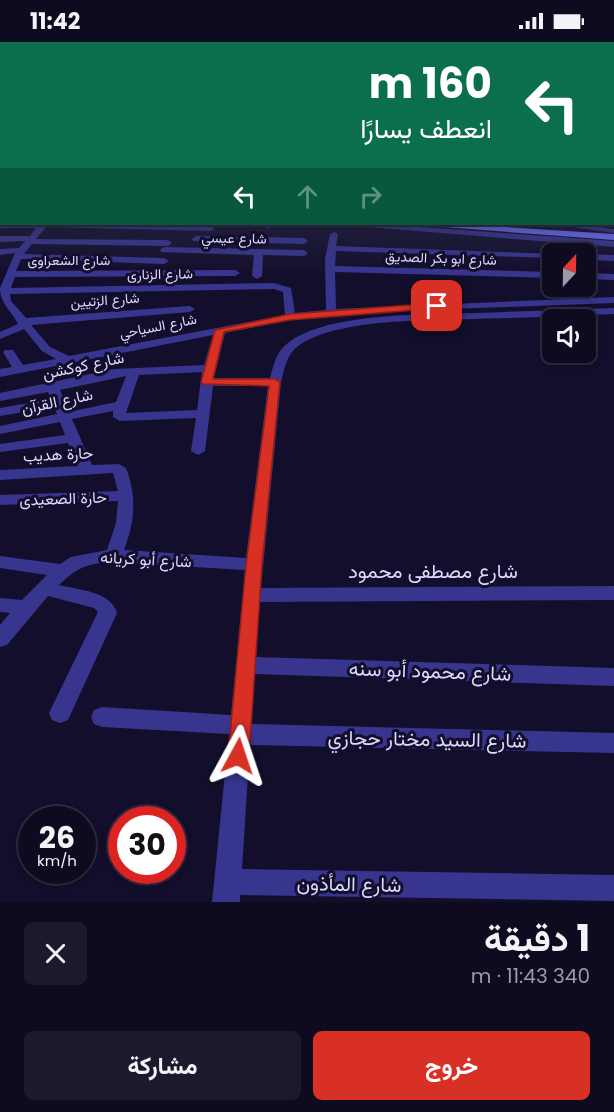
<!DOCTYPE html>
<html lang="ar">
<head>
<meta charset="utf-8">
<style>
  :root { --surface:#0e0a20; --page:#1c182d; --text:#f1f3f6; --muted:#9b9aa5; --line:#2e2b3e; --accent:#d93025 }
  body { margin:0; font-family:Poppins,Vazirmatn,sans-serif; background:var(--page); color:var(--text); direction:rtl; height:100vh; display:flex; flex-direction:column; font-size:22px; white-space:nowrap }
  * { box-sizing:border-box; margin:0 }
  p { font-size:20px; color:var(--muted) }
  .icon { flex:none; width:33px; height:33px; fill:none; stroke:currentColor; stroke-width:2; stroke-linecap:round; stroke-linejoin:round }
  .map { position:relative; height:860px; overflow:hidden; direction:ltr }
  .details { display:flex; flex-direction:column; background:var(--surface); flex:1 }
  .details>* { flex:none }
  .guide { position:absolute; left:0px; top:0px; width:615px; height:183px; box-shadow:0 3px 9px #0003,0 0 0 2px var(--line); direction:rtl; background:#0b6e4f; color:#fff; overflow:hidden }
  .needle { width:39px; rotate:22deg }
  .tools { position:absolute; left:542px; top:201px; display:grid; gap:12px }
  .tools a { display:grid; place-items:center; width:54px; height:54px; border-radius:9px; background:var(--surface); box-shadow:0 3px 9px #0003,0 0 0 2px var(--line); font-size:30px }
  .speed { position:absolute; left:18px; top:764px; display:flex; gap:12px; font-size:30px; font-weight:700; text-align:center }
  .speed>* { display:grid; place-content:center; width:78px; height:78px; border-radius:50%; background:var(--surface); box-shadow:0 3px 9px #0003,0 0 0 2px var(--line); line-height:1 }
  .speed small { font-size:15px; font-weight:400 }
  .speed .limit { border:9px solid #d22; background:#fff; color:#111 }
  .pin { position:absolute; display:grid; place-items:center; width:51px; height:51px; color:#fff; margin:-26px; border-radius:12px; box-shadow:0 3px 9px #0006 }
  .me { position:absolute; width:66px; margin:-33px; rotate:5deg; stroke-linejoin:round; filter:drop-shadow(0 0 4px #0008) }
  .turn { display:flex; align-items:center; gap:21px; height:126px; padding:0 24px; font-size:27px }
  .turn .icon { width:78px; height:78px; stroke-width:2.5 }
  .turn b { display:block; font-size:42px; line-height:51px }
  .lanes { display:flex; align-items:center; height:57px; padding:0 24px; background:#0003; justify-content:center; gap:30px; direction:ltr }
  .lanes .off { opacity:.35 }
  .round { display:grid; place-items:center; flex:none; width:63px; height:63px; border-radius:9px; background:var(--page) }
  .head { display:flex; align-items:center; justify-content:space-between; height:102px; padding:0 24px }
  h1 { font-size:36px; font-weight:700; line-height:45px }
  .button { display:flex; gap:12px; margin-top:auto; padding:12px 24px }
  .button a { flex:1; height:69px; border-radius:9px; background:var(--accent); color:#fff; font-size:24px; font-weight:700; line-height:69px; text-align:center }
  .button a+a { background:var(--page); color:var(--text) }
  .status { display:flex; justify-content:space-between; align-items:center; height:42px; padding:0 30px; background:var(--surface); direction:ltr }
  .status svg { height:16px; fill:currentColor }
  .map>svg:first-child { display:block }
  .lines { fill:none; stroke-linecap:round; stroke-linejoin:round }
  .lane { fill:#38358f; fill-rule:evenodd }
  .street { fill:#38358f; fill-rule:evenodd }
  .secondary { fill:#7370ff; fill-rule:evenodd }
  .route { fill:#d93025; stroke:#8d1f18; stroke-width:1.5 }
  .labels { text-anchor:middle; stroke-width:6; stroke-linejoin:round; paint-order:stroke }
  .far-street-label { font-size:14px; fill:#ddd9ff; stroke:#130e2b }
  .street-label { font-size:16px; fill:#ddd9ff; stroke:#130e2b }
  .near-street-label { font-size:20px; fill:#ddd9ff; stroke:#130e2b }
</style>
</head>
<body>
<div class="status"><b>11:42</b><svg viewBox="0 0 49 12"><path d="M0 12V9h3v3zM5 12V6h3v6zM10 12V3h3v9zM15 12V0h3v12zM26 1h20v11H26zM47 4h2v5h-2z"/></svg></div>
<div class="map">
<svg width="614" height="860" viewBox="0 0 614 860">
  <rect width="100%" height="100%" fill="#130e2b"/>
  <g class="lines">
    <!-- lane -->
    <path class="lane" d="M269,182H273L269,186H265V184Z"/>
    <!-- street -->
    <path class="street" d="M0,118H2V122H0Z
      M0,171H2V175H0Z
      M0,182L211,185L215,187L211,189L46,185L36,197L168,198L172,201L168,204L32,202L24,212L164,216L169,219L164,222L21,217L16,229L235,228L240,231L235,234L15,235L11,246L274,241L291,246L295,271L326,268L325,217L330,192L334,190L338,192L336,204L555,212H552V216L336,209L335,224L552,230V236L335,230L336,267L614,255V261L372,270L290,278L225,291L214,336H270C274,322 276,310 288,301C327,270 427,273 476,271C522,269 568,268 614,266V272C567,274 520,276 472,277C424,279 338,276 298,304C286,313 285,326 281,340L261,546L614,544V558L260,560L256,615L614,626V644L255,632L252,682L614,691V711L250,703L242,827L614,833V859L240,853V860H212L229,692L102,685L94,682L91,675L94,668L102,665L231,673L245,528L110,520C85,522 77,526 59,543C78,548 111,549 117,571L68,678L60,681L52,678L49,671L98,570L94,566L48,554L7,603L0,605V583L10,571L0,570V556L22,558L47,533L0,526V514L60,522L71,515L107,508L116,481L118,459L0,463V453L118,449L113,431L0,438V428L78,424L68,401L0,410V402L65,393L60,380L0,392V384L57,372L54,365L0,374V366L51,357L48,350L0,359V351L114,327L204,323L213,293L0,335V327L12,325L3,310L5,308H13L23,323L56,317L42,309L24,287L0,297V290L18,282C12,269 0,262 0,246L15,211L0,213V207L19,206L25,199L0,200V194H30L36,186H0ZM274,247L283,250L285,273L69,314L50,305L31,283L190,270L195,267L190,264L26,276L11,259L10,252ZM202,330L197,368L126,371L139,333ZM126,334L116,360L69,370L60,348ZM213,344H268L246,516L124,508C135,479 137,455 126,426L119,422L92,423L72,377L113,369V375L120,379L196,376L191,409L198,413L205,409Z
      M351,182H380L614,199V205L355,184Z
      M552,182H572L614,187V191Z
      M196,194L304,196L308,199L304,202L193,199L192,197Z
      M164,205L304,208L308,211L304,214L263,213L262,234L257,237L252,234L254,213L161,210L160,208Z
      M585,212L614,213V219L585,218Z
      M585,231L614,232V238L585,237Z"/>
    <!-- secondary -->
    <path class="secondary" d="M0,146H2V151H0Z
      M427,182H458L614,192V198L431,184Z"/>
  </g>
  <!-- sky -->
  <linearGradient id="sky" x2="0" y2="1"><stop stop-color="#0a0818"/><stop offset="0.48" stop-color="#333655"/><stop offset="1" stop-color="#333655" stop-opacity="0"/></linearGradient>
  <rect width="614" height="232" fill="url(#sky)"/>
  <!-- route -->
  <path class="route" d="M437,261L441,262V266L290,278L224,290L213,337H275L280,340L262,523L249,714L246,721L238,724L231,721L228,714L246,523L269,344L203,342L201,340L215,288L290,272Z"/>
  <g class="labels">
    <!-- far-street labels -->
    <g class="far-street-label">
      <text transform="translate(234 196) rotate(1)" y="5">شارع عيسي</text>
      <text transform="translate(441 216) rotate(2)" y="5">شارع ابو بكر الصديق</text>
      <text x="69" y="223">شارع الشعراوى</text>
      <text transform="translate(160 232) rotate(-1)" y="5">شارع الزنارى</text>
      <text transform="translate(105 258) rotate(-4)" y="5">شارع الزتيين</text>
      <text transform="translate(158 284) rotate(-11)" y="5">شارع السياحي</text>
    </g>
    <!-- street labels -->
    <g class="street-label">
      <text transform="translate(83 323) rotate(-12)" y="6">شارع كوكشن</text>
      <text transform="translate(57 359) rotate(-12)" y="6">شارع القرآن</text>
      <text transform="translate(58 412) rotate(-3)" y="6">حارة هديب</text>
      <text transform="translate(63 456) rotate(-2)" y="6">حارة الصعيدى</text>
      <text transform="translate(146 517) rotate(3)" y="6">شارع أبو كريانه</text>
    </g>
    <!-- near-street labels -->
    <g class="near-street-label">
      <text x="433" y="536">شارع مصطفى محمود</text>
      <text transform="translate(430 629) rotate(2)" y="7">شارع محمود أبو سنه</text>
      <text transform="translate(427 697) rotate(1)" y="7">شارع السيد مختار حجازي</text>
      <text transform="translate(349 842) rotate(1)" y="7">شارع المأذون</text>
    </g>
  </g>
</svg>
<div class="tools">
<a><svg class="needle" viewBox="-14 -14 28 28"><path d="M0-13l5 13h-10z" fill="#e53935"/><path d="M0 13l5-13h-10z" fill="#9b9aa5"/></svg></a>
<a><svg class="icon" aria-label="sound" viewBox="0 0 24 24"><path d="M4 9h4l5-4v14l-5-4H4zM17 9q2 3 0 6"/></svg></a>
</div>
<div class="speed"><div>26<small>km/h</small></div><div class="limit">30</div></div>
<div class="pin" style="left:437px;top:264px;background:#d93025"><svg class="icon" aria-label="arrive" viewBox="0 0 24 24"><path d="M6 21V4h12l-3 4 3 4H6"/></svg></div>
<svg class="me" style="left:238px;top:714px" viewBox="-20 -20 40 40"><path d="M0-17L14 15 0 8-14 15z" fill="#d93025" stroke="#fff" stroke-width="4"/></svg>
<div class="guide">
<div class="turn"><svg class="icon" aria-label="left" viewBox="0 0 24 24"><path d="M17 20v-9H6M10 6l-5 5 5 5"/></svg><div><b>160 m</b>انعطف يسارًا</div></div>
<div class="lanes"><svg class="icon" aria-label="left" viewBox="0 0 24 24"><path d="M17 20v-9H6M10 6l-5 5 5 5"/></svg><svg class="icon off" aria-label="ahead" viewBox="0 0 24 24"><path d="M12 20V5M6 11l6-6 6 6"/></svg><svg class="icon off" aria-label="right" viewBox="0 0 24 24"><path d="M7 20v-9h11M14 6l5 5-5 5"/></svg></div>
</div>
</div>
<section class="details">
<div class="head"><div><h1>1 دقيقة</h1><p>340 m · 11:43</p></div><a class="round"><svg class="icon" aria-label="close" viewBox="0 0 24 24"><path d="M6 6l12 12M18 6L6 18"/></svg></a></div>
<div class="button"><a>خروج</a><a>مشاركة</a></div>
</section>
</body>
</html>
